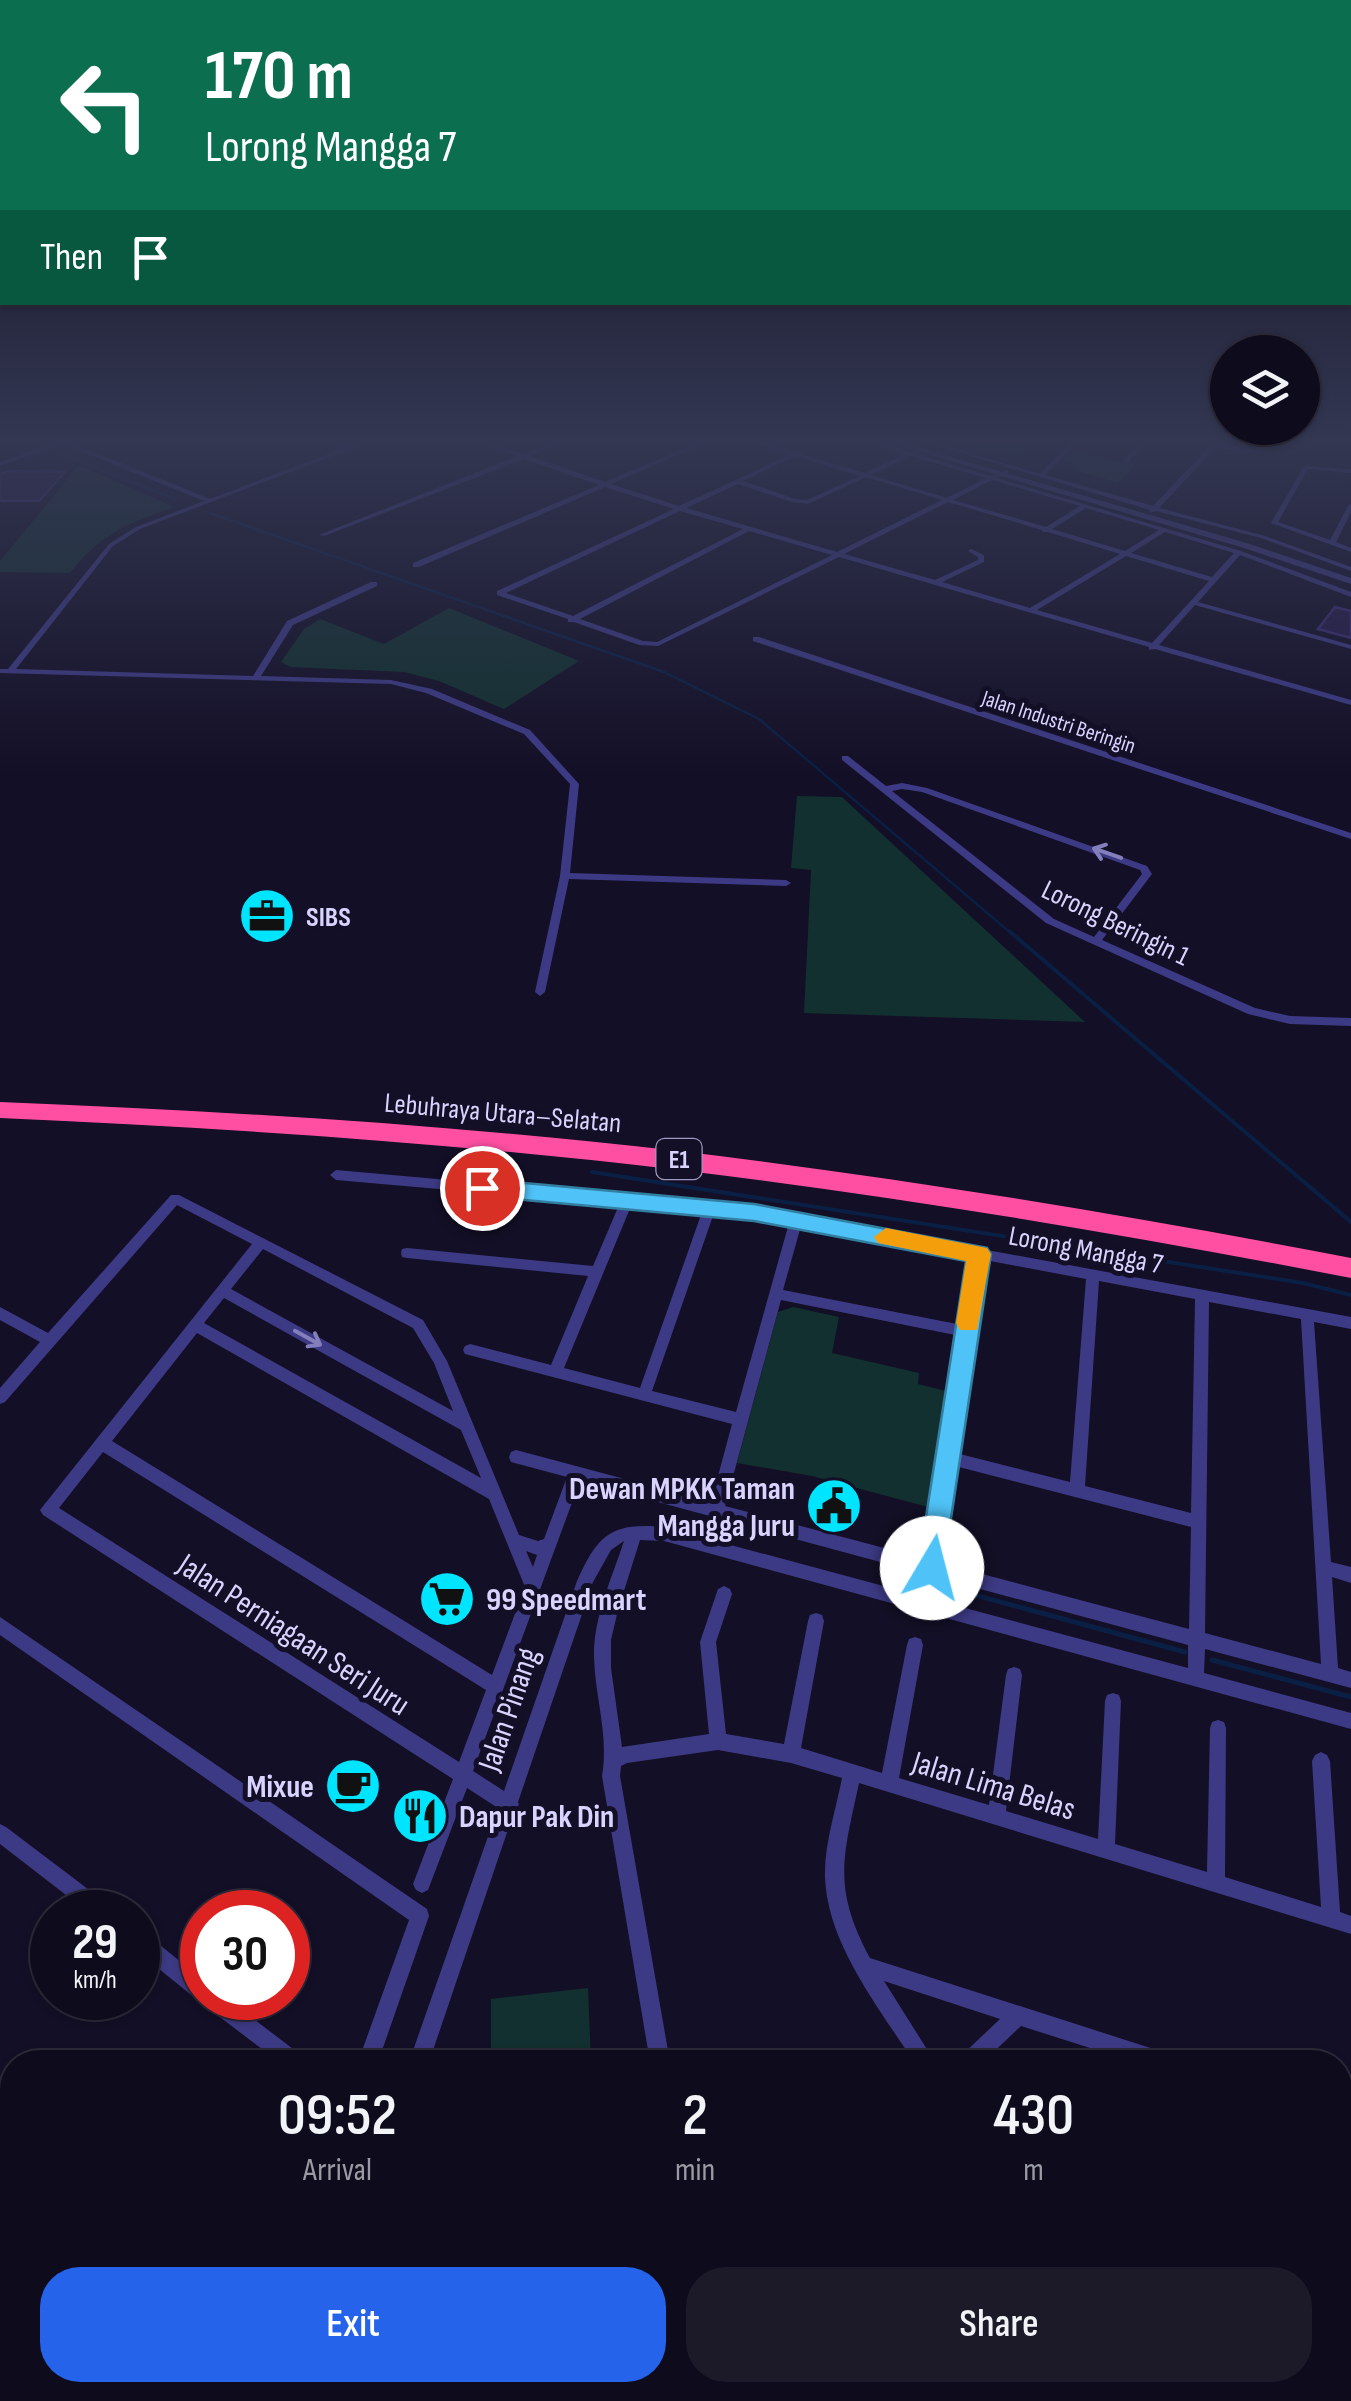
<!DOCTYPE html>
<html lang="en">
<head>
<meta charset="utf-8">
<style>
  :root { --surface:#0e0b1c; --page:#1c1929; --text:#f1f3f6; --muted:#9b9ba3; --line:#2e2b3b; --accent:#2563eb }
  body { margin:0; font-family:"Sofia Sans Condensed",sans-serif; background:var(--page); color:var(--text); height:100vh; display:flex; flex-direction:column; font-size:38px; white-space:nowrap }
  * { box-sizing:border-box; margin:0 }
  p { font-size:32px; color:var(--muted) }
  .icon { flex:none; width:55px; height:55px; fill:none; stroke:currentColor; stroke-width:2; stroke-linecap:round; stroke-linejoin:round }
  .map { position:relative; flex:1; overflow:hidden }
  .panel { position:absolute; left:0px; top:2050px; width:1352px; height:352px; display:flex; flex-direction:column; background:var(--surface); border-radius:40px 40px 0 0; box-shadow:0 2px 8px #0004,0 0 0 2px var(--line) }
  .panel>* { flex:none }
  .hud { position:absolute; left:0px; top:0px; width:1352px; height:305px; box-shadow:0 2px 8px #0004,0 0 0 2px var(--line); background:#0b6e4f; color:#fff; overflow:hidden }
  .controls { position:absolute; left:1210px; top:335px; display:grid; gap:20px }
  .controls a { display:grid; place-items:center; width:110px; height:110px; border-radius:50%; background:var(--surface); box-shadow:0 2px 8px #0004,0 0 0 2px var(--line); font-size:50px }
  .speed { position:absolute; left:30px; top:1890px; display:flex; gap:20px; font-size:50px; font-weight:700; text-align:center }
  .speed>* { display:grid; place-content:center; width:130px; height:130px; border-radius:50%; background:var(--surface); box-shadow:0 2px 8px #0004,0 0 0 2px var(--line); line-height:1 }
  .speed small { font-size:25px; font-weight:400 }
  .speed .limit { border:15px solid #d22; background:#fff; color:#111 }
  .pin { position:absolute; display:grid; place-items:center; width:85px; height:85px; color:#fff; margin:-42px; border:5px solid #fff; border-radius:50%; box-shadow:0 2px 10px #0007 }
  .me { position:absolute; width:110px; margin:-55px; rotate:8deg; stroke-linejoin:round; filter:drop-shadow(0 0 8px #0008) }
  .turn { display:flex; align-items:center; gap:35px; height:210px; padding:0 40px; font-size:45px }
  .turn .icon { width:130px; height:130px; stroke-width:2.5 }
  .turn b { display:block; font-size:70px; line-height:85px }
  .then { display:flex; align-items:center; height:95px; padding:0 40px; background:#0003; gap:20px; font-size:38px }
  .eta { display:flex; justify-content:space-evenly; align-items:center; height:170px; text-align:center }
  .eta b { font-size:60px; font-weight:600; line-height:70px }
  .action { display:flex; gap:20px; margin-top:auto; padding:20px 40px }
  .action a { flex:1; height:115px; border-radius:40px; background:var(--accent); color:#fff; font-size:40px; font-weight:600; line-height:115px; text-align:center }
  .action a+a { background:var(--page); color:var(--text) }
  .map>svg:first-child { display:block }
  .green { fill:#12302f }
  .lines { fill:none; stroke-linecap:round; stroke-linejoin:round }
  .stream-far2 { stroke:#0a1f44; stroke-width:2.5 }
  .stream-far1 { stroke:#0a1f44; stroke-width:4 }
  .stream { stroke:#0a1f44; stroke-width:5 }
  .building { fill:#241b47; stroke:#3b2d73; stroke-width:2.5 }
  .minor { fill:#3d3a85; fill-rule:evenodd }
  .tertiary { fill:#3d3a85; fill-rule:evenodd }
  .motorway { fill:#ff4fa3; fill-rule:evenodd }
  .oneway { stroke:#837fbc }
  .route { fill:#4fc3f7; stroke:#337fa1; stroke-width:2.5 }
  .slow { fill:#f59e0b }
  .labels { text-anchor:middle; stroke-width:10; stroke-linejoin:round; paint-order:stroke }
  .far-street-label { font-size:22px; fill:#d9d4ff; stroke:#130f26 }
  .shield { fill:#130f26; stroke:#9e99be; stroke-width:2.5 }
  .shield-label { font-size:25px; font-weight:bold; fill:#d9d4ff }
  .poi-label { font-size:28px; font-weight:bold; fill:#d9d4ff; stroke:#130f26; text-anchor:start }
  .street-label { font-size:28px; fill:#d9d4ff; stroke:#130f26 }
  .near-poi-label { font-size:32px; font-weight:bold; fill:#d9d4ff; stroke:#130f26; text-anchor:end }
  .near-street-label { font-size:32px; fill:#d9d4ff; stroke:#130f26 }
</style>
</head>
<body>
<div class="map">
<svg width="1351" height="2401" viewBox="0 0 1351 2401">
  <rect width="100%" height="100%" fill="#130f26"/>
  <!-- green -->
  <path class="green" d="M977,437L1040,441L1023,456L1012,457L961,449Z
    M1070,452H1071L1135,465L1118,483L1071,469L1078,465L1063,460Z
    M79,465L174,507C126,524 102,533 70,573L0,572V561Z
    M449,608L579,661L504,709L439,681L404,672L291,667L281,662L304,629L320,619L384,644Z
    M797,796L842,797L1085,1022L804,1013L811,870L791,868Z
    M793,1307L839,1317L832,1353L919,1373L918,1384L946,1391L928,1507L812,1476L737,1463L778,1312Z
    M588,1988L591,2062H491V1999Z"/>
  <g class="lines">
    <!-- stream-far2 -->
    <path class="stream-far2" d="M19,437L33,443
      M61,454L175,499
      M210,513L664,672L759,719L1012,934"/>
    <!-- stream-far1 -->
    <path class="stream-far1" d="M1009,931L1351,1222
      M592,1172L1303,1283L1351,1295"/>
    <!-- stream -->
    <path class="stream" d="M912,1578L1185,1652
      M1212,1660L1351,1697"/>
  </g>
  <!-- building -->
  <path class="building" d="M8,471L65,472L39,501H0V474Z
    M1335,607L1351,611V638L1318,629Z
    M820,1493L851,1500L848,1519L817,1512Z
    M1140,2390H1214V2401H1140Z"/>
  <g class="lines">
    <!-- minor -->
    <path class="minor" d="M49,437L64,440L80,437L69,442L210,499L342,449L309,437H318L347,447L375,437H383L140,529L113,546L16,669L253,676L287,621L371,582H377V586L293,625L261,676L391,680L432,689L530,730L579,784L570,873L786,880L791,883L786,886L569,879L545,992L540,996L535,992L560,876L570,784L524,734L426,693L391,684L0,673V669H8L109,544L136,527L204,501L63,444L0,466V462L58,442Z
      M465,437H474L524,454L569,437H577L530,456L605,482L711,437H719L611,484L679,506L790,455L735,437H744L769,444L786,437H794L775,446L865,473L905,454L851,437H860L991,476L1008,470V472L997,478L1241,551L1351,592V597L1240,555L1198,602L1351,645V649L1195,605L1159,645L1351,700V705L1155,649L1149,650V647L839,557L658,646L639,645L574,622H568V619L497,595V591L674,509L605,487L419,567H413V563L599,485L524,459L324,536L319,535L518,456ZM796,456L860,476L807,500L795,499L743,481ZM911,456L986,478L947,498L871,475ZM866,477L942,500L837,552L686,508L738,484L792,502L808,504ZM992,480L1080,506L1046,527L953,500ZM948,502L1042,530L1043,532H1048L1120,554L1030,608L942,582L984,562V555L971,549L968,551L978,557V560L935,580L844,554ZM1086,508L1159,530L1125,551L1052,529ZM680,511L743,529L573,616L506,593ZM749,531L832,555L657,642L643,641L580,619ZM1165,532L1234,553L1212,577L1131,553ZM1126,556L1209,581L1152,643L1037,610Z
      M908,437H917L1040,474L1076,437H1082L1045,475L1153,506L1219,437H1225L1218,445L1257,450L1273,437H1280L1258,454L1215,448L1159,508L1265,536L1351,567V571L1261,538L1156,511L1149,513L1150,510Z
      M1148,437H1154L1128,462H1124V460Z
      M1304,466L1351,469V473L1308,469L1278,522L1330,540L1348,506L1351,504V512L1336,542L1351,548V552L1271,523Z
      M753,637H759L1351,833V839L753,641Z
      M842,756H848L886,786L902,783L927,788L1147,866L1152,874L1102,940L1255,1008L1290,1016L1351,1018V1026L1290,1024L1248,1014L1046,923L842,760ZM902,789L922,792L1140,870L1142,874L1094,937L1054,919L892,791Z
      M336,1170L754,1207L1351,1317V1329L1314,1322L1331,1562L1351,1567V1583L1332,1577L1338,1668L1351,1672V1688L1205,1649L1204,1673L1351,1713V1729L664,1541L640,1540L618,1610L611,1640V1668L622,1747L709,1734L700,1642L718,1589L724,1586L730,1589L732,1594L716,1642L726,1734L784,1744L808,1621L810,1615L816,1613L822,1615L824,1621L801,1748L882,1773L907,1645L909,1639L915,1637L921,1639L923,1645L899,1778L989,1805L1006,1675L1008,1669L1014,1667L1020,1669L1022,1675L1006,1811L1098,1839L1105,1701L1107,1695L1113,1693L1119,1695L1121,1701L1115,1844L1207,1872L1210,1728L1212,1722L1218,1720L1224,1722L1226,1728L1225,1877L1321,1907L1312,1761L1315,1755L1321,1752L1327,1755L1330,1761L1340,1912L1351,1916V1934L859,1783C843,1858 832,1887 870,1958L1163,2052L1170,2055L1173,2062H1134L1021,2026L983,2062H959L962,2055L1000,2019L884,1981L935,2062H914C879,2008 827,1943 825,1877C824,1844 836,1810 842,1778L791,1763L718,1750L627,1763L621,1766L620,1776L670,2062H650L602,1776C609,1735 595,1698 594,1657C593,1618 612,1578 624,1541L611,1550L593,1582L518,1802L519,1805L514,1812L429,2062H409L498,1808L467,1788L428,1890L422,1893L416,1890L413,1884L453,1779L43,1515L40,1510L252,1244L177,1205L5,1402L0,1404V1388L40,1342L0,1320V1307L48,1333L171,1195H179L423,1320L447,1361L519,1535L538,1541L544,1539L567,1477L511,1462L509,1457L511,1452L516,1450L711,1502L732,1424L465,1354L463,1350L465,1346L470,1344L551,1365L588,1276L407,1258L402,1257L401,1253L402,1249L407,1248L593,1266L619,1205L336,1180L330,1175ZM631,1206L702,1212L640,1388L564,1368ZM714,1213L754,1217L789,1223L736,1412L652,1391ZM801,1226L972,1258L962,1325L783,1290ZM263,1249L413,1328L434,1363L453,1411L231,1289ZM985,1260L1086,1279L1070,1482L956,1453ZM1099,1281L1195,1299L1191,1513L1085,1486ZM224,1298L461,1430L481,1478L204,1323ZM781,1300L960,1336L926,1559L725,1506ZM1209,1302L1301,1319L1321,1664L1205,1633ZM197,1333L489,1499L525,1587L492,1675L112,1441ZM103,1452L486,1690L459,1762L59,1508ZM955,1466L1191,1527L1189,1629L941,1563ZM580,1481L1188,1645V1668L664,1527C612,1522 598,1534 577,1581L504,1791L473,1771ZM526,1551L537,1555L533,1567Z
      M0,1617L427,1909L429,1916L378,2062H358L409,1920L0,1635Z
      M0,1824L6,1827L109,1905L111,1912H88L0,1844Z
      M138,1931L145,1933L202,1979V1998H226L301,2055L304,2062H279L204,2005L202,2000L195,1998L138,1952Z
      M1340,2110L1351,2113V2133L1340,2130Z
      M0,2136L12,2144V2168L0,2161Z
      M1340,2363L1351,2367V2389L1340,2385Z
      M238,2390H260L256,2401H234Z
      M293,2390H315L312,2401H290Z
      M348,2390H370L367,2401H345Z
      M376,2390H413L420,2393L423,2401H386L379,2398Z
      M765,2390H788L792,2401H769Z
      M937,2390H966L959,2401H931Z
      M1103,2390H1126L1131,2401H1108Z"/>
    <!-- tertiary -->
    <path class="tertiary" d="M869,437H882L1250,544L1351,578V584L1244,548Z"/>
    <!-- motorway -->
    <path class="motorway" d="M0,1102C227,1111 453,1125 679,1151C904,1178 1128,1215 1351,1258V1278C1128,1235 905,1197 679,1170C453,1143 227,1128 0,1118Z"/>
  </g>
  <!-- one-way arrows -->
  <defs><path id="oneway-shaft" d="M-6 0H5M1.5-3L5.5 0L1.5 3" fill="none" stroke-width="1.6" stroke-linecap="round" stroke-linejoin="round" transform="scale(2.5)"/></defs>
  <g class="oneway">
    <use href="#oneway-shaft" transform="translate(1107 853) rotate(-161)"/>
    <use href="#oneway-shaft" transform="translate(308 1338) rotate(29)"/>
  </g>
  <!-- sky -->
  <linearGradient id="sky" x2="0" y2="1"><stop stop-color="#0a0815"/><stop offset="0.57" stop-color="#333752"/><stop offset="1" stop-color="#333752" stop-opacity="0"/></linearGradient>
  <rect width="1351" height="773" fill="url(#sky)"/>
  <!-- route -->
  <path class="route" d="M482,1179L754,1204L987,1248L991,1254L942,1578L932,1582L922,1578L918,1568L966,1261L754,1221L482,1196L470,1188Z"/>
  <!-- slow -->
  <path class="slow" d="M886,1228L987,1248L991,1254L977,1330H960L956,1323L966,1261L878,1243L874,1237Z"/>
  <!-- icons -->
  <defs>
    <g id="office-disc" transform="scale(2.875)"><circle r="9.5" fill="#00e5ff" stroke="#130f26"/><path d="M-6-3h4V-5.5h4V-3h4V5H-6ZM-1-4.5V-3h2v-1.5ZM-6 0V1H6V0Z" fill="#111"/></g>
    <g id="civic-disc" transform="scale(2.875)"><circle r="9.5" fill="#00e5ff" stroke="#130f26"/><path d="M-.6-6.5H3V-4.5H.6V-3L4-1V1h2V6H-6V1h2V-1L-.6-3ZM-1.2 2.5V6h2.4V2.5Z" fill="#111"/></g>
    <g id="supermarket-disc" transform="scale(2.875)"><circle r="9.5" fill="#00e5ff" stroke="#130f26"/><path d="M-6-5.5h2.5l.6 2H6L4.5 2H-2.5L-4.4-4H-6ZM-1.5 3.2a1.3 1.3 0 1 0 .1 0ZM3 3.2a1.3 1.3 0 1 0 .1 0Z" fill="#111"/></g>
    <g id="cafe-disc" transform="scale(2.875)"><circle r="9.5" fill="#00e5ff" stroke="#130f26"/><path d="M-5.5-4.5H6V0H3Q3 3.5 0 3.5H-2.5Q-5.5 3.5-5.5 0ZM3-3.2v2h1.7v-2ZM-6 4.5H4V6H-6Z" fill="#111"/></g>
    <g id="restaurant-disc" transform="scale(2.875)"><circle r="9.5" fill="#00e5ff" stroke="#130f26"/><path d="M-5-6h1v4h1v-4h1v4h1v-4h1v5L-1.5 .5V6h-2V.5L-5-1ZM5-6V6H3V1.5H1.5Q1.5-4 5-6Z" fill="#111"/></g>
  </defs>
  <g fill-rule="evenodd">
    <use href="#office-disc" x="267" y="916"/>
    <use href="#civic-disc" x="834" y="1506"/>
    <use href="#supermarket-disc" x="447" y="1599"/>
    <use href="#cafe-disc" x="353" y="1786"/>
    <use href="#restaurant-disc" x="420" y="1816"/>
  </g>
  <g class="labels">
    <!-- far-street labels -->
    <g class="far-street-label">
      <text transform="translate(1059 721) rotate(18)" y="8">Jalan Industri Beringin</text>
    </g>
    <!-- shield labels -->
    <rect class="shield" x="656.5" y="1139" width="45" height="40" rx="8"/>
    <g class="shield-label">
      <text x="679" y="1168">E1</text>
    </g>
    <!-- poi labels -->
    <g class="poi-label">
      <text x="306" y="926">SIBS</text>
    </g>
    <!-- street labels -->
    <g class="street-label">
      <text transform="translate(1116 922) rotate(26)" y="10">Lorong Beringin 1</text>
      <text transform="translate(503 1112) rotate(5)" y="10">Lebuhraya Utara–Selatan</text>
      <text transform="translate(1086 1249) rotate(11)" y="10">Lorong Mangga 7</text>
    </g>
    <!-- near-poi labels -->
    <g class="near-poi-label">
      <text x="795" y="1499">Dewan MPKK Taman<tspan x="795" dy="37">Mangga Juru</tspan></text>
      <text x="486" y="1610" text-anchor="start">99 Speedmart</text>
      <text x="314" y="1797">Mixue</text>
      <text x="459" y="1827" text-anchor="start">Dapur Pak Din</text>
    </g>
    <!-- near-street labels -->
    <g class="near-street-label">
      <text transform="translate(294 1634) rotate(33)" y="11">Jalan Perniagaan Seri Juru</text>
      <text transform="translate(508 1709) rotate(-71)" y="11">Jalan Pinang</text>
      <text transform="translate(994 1785) rotate(17)" y="11">Jalan Lima Belas</text>
    </g>
  </g>
</svg>
<div class="controls">
<a><svg class="icon" aria-label="layers" viewBox="0 0 24 24"><path d="M12 4l9 5-9 5-9-5zM3 14l9 5 9-5"/></svg></a>
</div>
<div class="speed"><div>29<small>km/h</small></div><div class="limit">30</div></div>
<div class="pin" style="left:482px;top:1188px;background:#d93025"><svg class="icon" aria-label="arrive" viewBox="0 0 24 24"><path d="M6 21V4h12l-3 4 3 4H6"/></svg></div>
<svg class="me" style="left:932px;top:1568px" viewBox="-20 -20 40 40"><circle r="19" fill="#fff"/><path d="M0-13L10 11 0 6-10 11z" fill="#4fc3f7"/></svg>
<div class="hud">
<div class="turn"><svg class="icon" aria-label="left" viewBox="0 0 24 24"><path d="M17 20v-9H6M10 6l-5 5 5 5"/></svg><div><b>170 m</b>Lorong Mangga 7</div></div>
<div class="then">Then<svg class="icon" aria-label="arrive" viewBox="0 0 24 24"><path d="M6 21V4h12l-3 4 3 4H6"/></svg></div>
</div>
<section class="panel">
<div class="eta">
<div><b>09:52</b><p>Arrival</p></div>
<div><b>2</b><p>min</p></div>
<div><b>430</b><p>m</p></div>
</div>
<div class="action"><a>Exit</a><a>Share</a></div>
</section>
</div>
</body>
</html>
